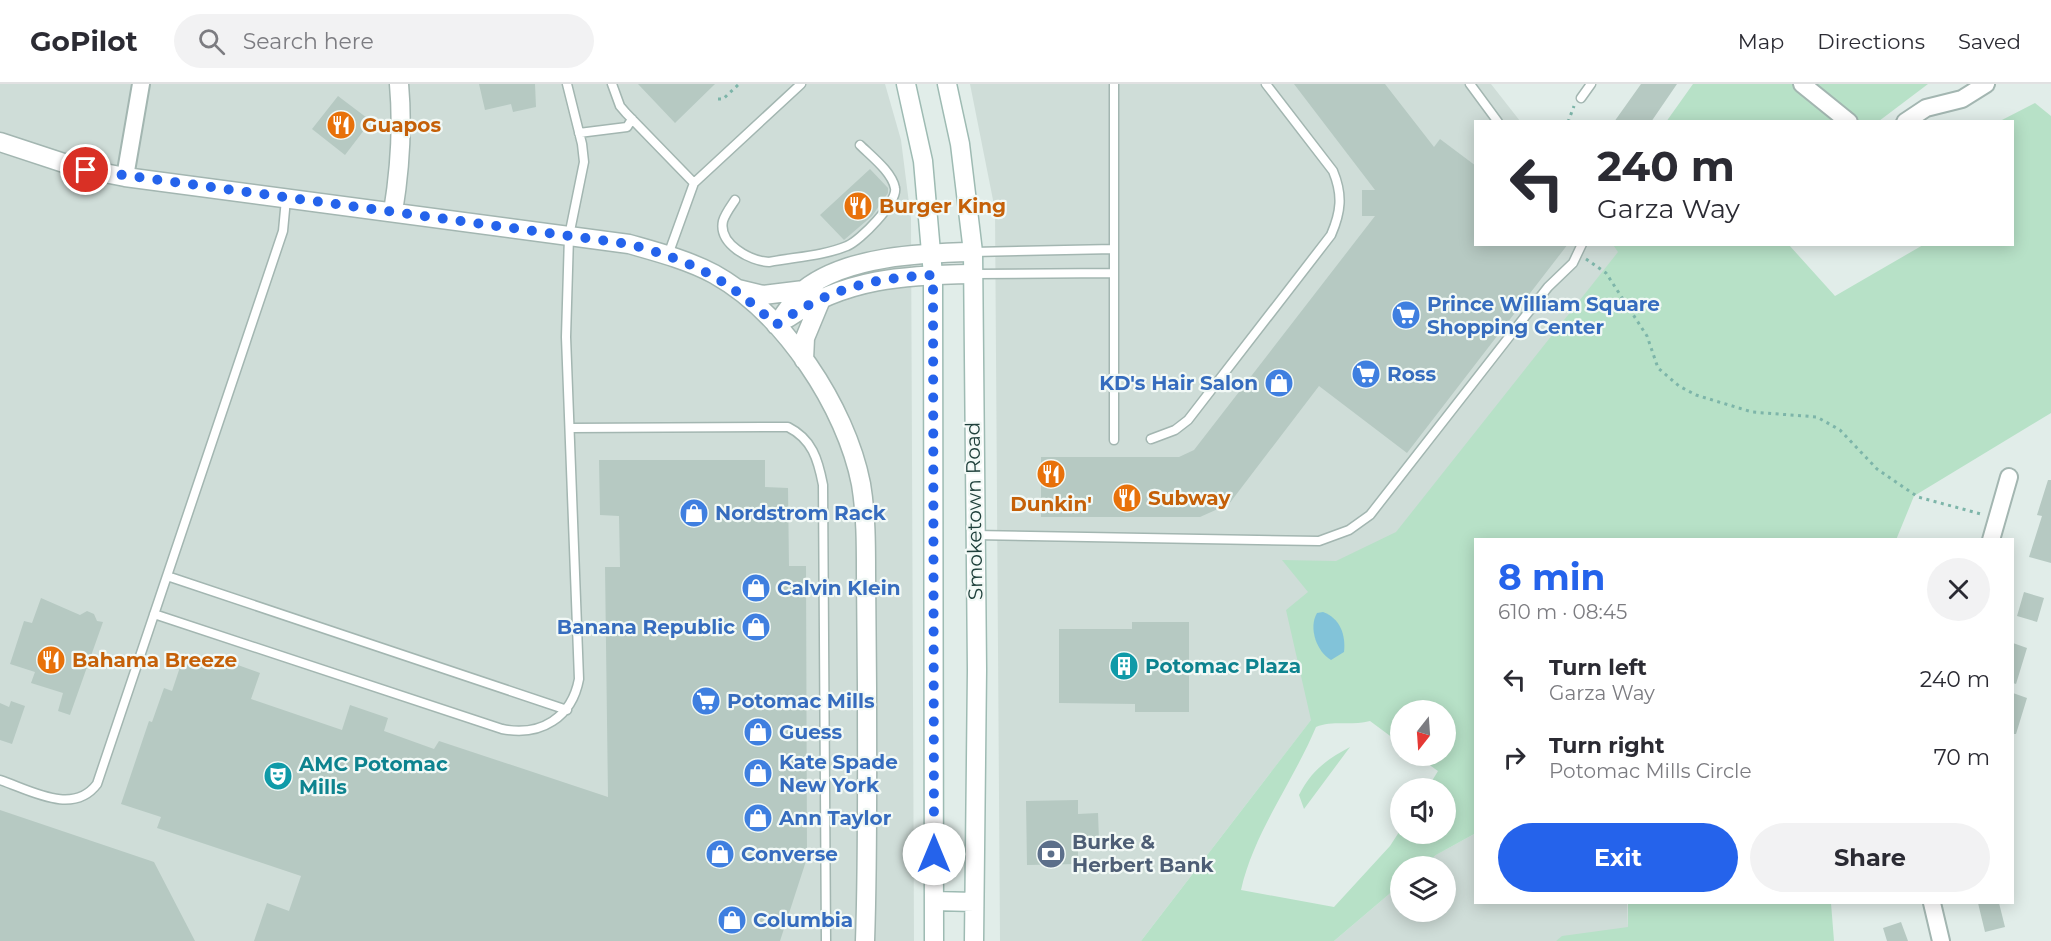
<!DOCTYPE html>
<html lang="en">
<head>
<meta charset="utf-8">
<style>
  :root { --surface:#fff; --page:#f2f2f3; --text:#2b2b33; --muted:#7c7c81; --line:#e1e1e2; --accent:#2563eb }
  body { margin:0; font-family:Montserrat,sans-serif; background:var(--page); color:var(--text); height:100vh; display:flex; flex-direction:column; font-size:22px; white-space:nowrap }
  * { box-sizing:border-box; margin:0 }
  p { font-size:20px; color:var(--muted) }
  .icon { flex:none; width:33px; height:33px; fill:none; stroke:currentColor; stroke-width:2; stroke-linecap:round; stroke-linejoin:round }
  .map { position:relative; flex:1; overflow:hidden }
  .sheet { position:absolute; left:1474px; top:454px; width:540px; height:366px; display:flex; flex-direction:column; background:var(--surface); border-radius:0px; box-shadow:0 3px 15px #0003 }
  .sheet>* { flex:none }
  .hud { position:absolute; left:1474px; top:36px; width:540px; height:126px; border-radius:0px; box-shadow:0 3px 15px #0003; background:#fff; color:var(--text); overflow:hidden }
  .needle { width:39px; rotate:197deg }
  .buttons { position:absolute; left:1390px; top:616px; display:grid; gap:12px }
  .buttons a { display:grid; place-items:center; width:66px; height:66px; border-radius:50%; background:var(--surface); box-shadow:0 3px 15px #0003; font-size:30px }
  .pin { position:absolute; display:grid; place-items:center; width:51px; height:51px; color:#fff; margin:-26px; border:3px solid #fff; border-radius:50%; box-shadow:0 2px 6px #0007 }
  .me { position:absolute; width:66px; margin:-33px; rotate:0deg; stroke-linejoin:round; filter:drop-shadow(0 0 4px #0008) }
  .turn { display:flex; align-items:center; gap:21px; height:126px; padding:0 24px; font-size:27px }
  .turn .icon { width:78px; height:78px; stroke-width:2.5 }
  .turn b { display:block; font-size:42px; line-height:51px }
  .round { display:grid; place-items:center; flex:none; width:63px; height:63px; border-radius:32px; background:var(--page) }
  .summary { display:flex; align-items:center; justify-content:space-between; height:102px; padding:0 24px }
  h1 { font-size:36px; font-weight:700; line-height:45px; color:var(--accent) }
  .action { display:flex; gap:12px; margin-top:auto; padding:12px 24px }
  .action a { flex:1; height:69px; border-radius:36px; background:var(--accent); color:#fff; font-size:24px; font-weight:700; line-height:69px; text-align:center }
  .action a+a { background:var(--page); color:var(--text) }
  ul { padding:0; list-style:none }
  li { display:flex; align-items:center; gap:18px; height:78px; padding:0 24px }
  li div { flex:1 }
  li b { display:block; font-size:22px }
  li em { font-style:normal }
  header { display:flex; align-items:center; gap:36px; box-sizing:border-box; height:84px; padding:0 30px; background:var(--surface); border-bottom:2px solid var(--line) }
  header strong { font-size:28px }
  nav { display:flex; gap:33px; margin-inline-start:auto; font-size:21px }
  .search { width:420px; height:54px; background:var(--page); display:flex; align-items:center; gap:15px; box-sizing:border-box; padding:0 21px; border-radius:33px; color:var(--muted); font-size:22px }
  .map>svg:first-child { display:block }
  .built { fill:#cfddd8 }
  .green { fill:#b7e1c7; fill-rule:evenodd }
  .water { fill:#82c3d9 }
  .building { fill:#b6c9c2 }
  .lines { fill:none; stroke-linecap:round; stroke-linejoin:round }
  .service-casing { stroke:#a3b6b1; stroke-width:11 }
  .minor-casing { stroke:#a3b6b1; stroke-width:20 }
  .tertiary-casing { stroke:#a3b6b1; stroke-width:21 }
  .secondary-casing { stroke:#9ebbb3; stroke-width:21 }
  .path { stroke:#7db5a9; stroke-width:3; stroke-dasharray:3 4.5; stroke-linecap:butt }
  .service { stroke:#fff; stroke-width:8 }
  .minor { stroke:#fff; stroke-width:16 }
  .tertiary { stroke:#fff; stroke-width:18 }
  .secondary { stroke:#fff; stroke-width:18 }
  .route { stroke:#2563eb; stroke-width:10; stroke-dasharray:0 18 }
  .labels { text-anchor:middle; stroke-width:4.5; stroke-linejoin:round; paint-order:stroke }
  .food-label { font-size:20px; font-weight:bold; fill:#c56008; stroke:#f2f9f6; text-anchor:start }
  .shop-label { font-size:20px; font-weight:bold; fill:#366cbe; stroke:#f2f9f6; text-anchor:start }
  .street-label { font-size:20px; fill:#1f403b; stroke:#f2f9f6 }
  .culture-label { font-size:20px; font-weight:bold; fill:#0d838f; stroke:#f2f9f6; text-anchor:start }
  .service-label { font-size:20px; font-weight:bold; fill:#4e5e75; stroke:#f2f9f6; text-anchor:start }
</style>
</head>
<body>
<header>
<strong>GoPilot</strong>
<div class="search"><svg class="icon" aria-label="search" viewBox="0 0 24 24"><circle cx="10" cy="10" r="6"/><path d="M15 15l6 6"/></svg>Search here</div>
<nav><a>Map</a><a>Directions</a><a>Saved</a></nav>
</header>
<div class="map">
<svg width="2051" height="857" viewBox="0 0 2051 857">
  <rect width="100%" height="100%" fill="#e1ede9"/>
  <!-- built -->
  <path class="built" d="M0,0H885L901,56L911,135L914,857H0Z
    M970,0H1491L1520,37L1476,38V160L1613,161L1619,168L1374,477L1402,518L1141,857H1000L995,126Z
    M1476,749V819H1627L1628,843L1654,857H1334L1401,800V828H1446V783H1422L1436,771Z"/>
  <!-- green -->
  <path class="green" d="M1693,0H1928L1879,37L1666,38Z
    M2035,19L2051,32V329L1914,412L1896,456H1476V749L1436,771L1422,783H1401V800L1334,857H1141L1311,636L1286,526L1308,508L1282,476L1336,477L1396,448L1618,168L1613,161H1789L1835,212L1923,161L2013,160V38L2000,37ZM1401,627H1446V672H1417L1438,687L1427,705H1446V750H1401V745L1390,762L1334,823L1241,806C1254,748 1293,698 1316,643C1332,636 1351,642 1370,637L1401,660Z
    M1350,663L1304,725L1299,711C1312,686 1326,676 1350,663Z
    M1628,819H1831L1834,857H1556L1562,852L1628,843Z"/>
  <!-- water -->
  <path class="water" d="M1323,528C1340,534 1346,551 1344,568L1331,576C1317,568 1308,544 1317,529Z"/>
  <!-- building -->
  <path class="building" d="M479,0H535L536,23L513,28L511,20L485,26Z
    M638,0H715L675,39Z
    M1294,0H1385L1434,63L1440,55L1476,82V160H1568L1407,369L1319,302L1229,420L1200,433H1041V373H1179L1194,366L1375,132H1362V106H1375Z
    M1641,0H1677L1651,38H1614Z
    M338,12L371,37L345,71L312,45Z
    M870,85L888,104V109L872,132L844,156L820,131Z
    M599,376H765V403L788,404L789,482H806L807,774L780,857H254L267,819L289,827L301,792L157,744L161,733L121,720L149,637L152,638L164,604L172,607L183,574L217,586L221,575L260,589L251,615L342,646L350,621L388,634L384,647L434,665L439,657L608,713L605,483H620L619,432L600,431Z
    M2048,396H2051V479L2029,473L2042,432L2037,431Z
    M2024,508L2044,514L2037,538L2017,532Z
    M41,514L80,531L87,527L94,530L97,537L103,538L70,631L58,627L63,609L31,599L35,588L10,580L24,537L32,539Z
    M1132,538H1189V628H1135V620L1059,619V545H1132Z
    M2013,559L2027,564L2016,600L2013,599Z
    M2013,609L2027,614L2016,650H2013Z
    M11,617L25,622L12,660L0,656V619L9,623Z
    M1078,716V730L1098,729L1099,756H1078V780L1027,781L1026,717Z
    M0,726L154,778L195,857H0Z
    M1978,819H1999L2005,843L1985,848Z
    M1901,838L1908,857H1887L1883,844Z"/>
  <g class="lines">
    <!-- service casing -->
    <g class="service-casing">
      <path id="service" d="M612,0L620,22L626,29L694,99
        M1114,0V356
        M1470,0L1498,38
        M1581,14L1591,0
        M579,49L627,43L632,35
        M735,116C731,122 725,130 723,137C718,160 750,177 769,178C794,173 823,172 847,162C860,157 898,118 895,104C892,88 871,72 860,61
        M973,168L1114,165
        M668,171L694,99L801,0
        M973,190L1114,189
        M570,344L788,343C812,355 818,375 823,401L826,857
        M1151,355L1175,346L1188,336L1331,151C1341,128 1343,111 1333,87L1266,0
        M974,451L1319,457L1349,446L1370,431L1548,203L1573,179L1582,160
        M167,492L567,626
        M154,530L502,645C541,653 572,633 579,595L566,253L569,152L584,78L582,60L567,0
        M0,696C30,706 73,732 97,700L283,147L286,115"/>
    </g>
    <!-- minor casing -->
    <g class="minor-casing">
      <path id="minor" d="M1802,0L1849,38
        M1905,38L1926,24L1962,15L1986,0
        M125,93L141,0
        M1991,456L2009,393
        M1932,819L1941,857"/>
    </g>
    <!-- tertiary casing -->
    <g class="tertiary-casing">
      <path id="tertiary" d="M0,58L79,84L125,93L629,160C657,168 688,176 714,190C784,229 846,323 861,400C866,430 866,460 866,490C866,528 867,566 867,603C867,688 868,773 865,857
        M393,128C400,85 403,44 399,0
        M738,205L763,211L804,206
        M788,234C845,194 906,191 973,190
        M776,241C785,230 794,214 805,205C847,172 921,169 973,168
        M804,276L805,254L822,213"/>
    </g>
    <!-- secondary casing -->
    <g class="secondary-casing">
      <path id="secondary" d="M906,0L923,77L933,191L934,857
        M947,0L960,60L973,168L977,586L974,857
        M934,817L974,818"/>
    </g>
    <!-- path -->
    <path class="path" d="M718,15H723L739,0
      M1568,38L1574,22
      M1586,175L1606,189L1647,252L1658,284L1679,302L1696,311L1752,328L1817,333L1840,346L1877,385L1918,413L1981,430"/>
    <!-- service -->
    <use href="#service" class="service"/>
    <!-- minor -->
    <use href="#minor" class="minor"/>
    <!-- tertiary -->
    <use href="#tertiary" class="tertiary"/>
    <!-- secondary -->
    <use href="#secondary" class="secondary"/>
  </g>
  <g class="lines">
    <!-- route -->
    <path class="route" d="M86,86L629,160C697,179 724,193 776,241C828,205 871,194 933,191L934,770"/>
  </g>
  <!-- icons -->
  <defs>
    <g id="restaurant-disc" transform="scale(1.5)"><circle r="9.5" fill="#e8710a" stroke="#f2f9f6"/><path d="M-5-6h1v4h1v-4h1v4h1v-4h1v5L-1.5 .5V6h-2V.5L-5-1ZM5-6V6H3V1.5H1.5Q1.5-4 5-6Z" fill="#fff"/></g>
    <g id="supermarket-disc" transform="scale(1.5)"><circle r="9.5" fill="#3f7fe0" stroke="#f2f9f6"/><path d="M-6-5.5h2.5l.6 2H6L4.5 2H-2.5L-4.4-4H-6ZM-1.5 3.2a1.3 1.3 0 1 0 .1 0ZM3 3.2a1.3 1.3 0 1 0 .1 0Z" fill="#fff"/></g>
    <g id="shop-disc" transform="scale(1.5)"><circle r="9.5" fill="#3f7fe0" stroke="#f2f9f6"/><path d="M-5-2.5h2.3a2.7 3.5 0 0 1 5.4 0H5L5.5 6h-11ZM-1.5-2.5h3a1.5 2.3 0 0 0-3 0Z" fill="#fff"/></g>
    <g id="building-disc" transform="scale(1.5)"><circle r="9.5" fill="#0f9aa8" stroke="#f2f9f6"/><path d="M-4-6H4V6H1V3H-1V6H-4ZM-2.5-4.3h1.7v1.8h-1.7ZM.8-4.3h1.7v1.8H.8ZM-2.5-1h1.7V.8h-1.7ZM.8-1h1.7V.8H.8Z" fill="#fff"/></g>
    <g id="theatre-disc" transform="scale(1.5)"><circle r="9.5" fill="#0f9aa8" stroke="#f2f9f6"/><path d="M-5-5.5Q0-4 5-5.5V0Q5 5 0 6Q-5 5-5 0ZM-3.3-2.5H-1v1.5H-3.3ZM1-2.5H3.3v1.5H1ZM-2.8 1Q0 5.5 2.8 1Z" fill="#fff"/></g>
    <g id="bank-disc" transform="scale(1.5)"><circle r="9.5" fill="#5c6f8a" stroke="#f2f9f6"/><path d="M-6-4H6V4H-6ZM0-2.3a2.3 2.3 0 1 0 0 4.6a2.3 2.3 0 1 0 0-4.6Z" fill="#fff"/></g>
  </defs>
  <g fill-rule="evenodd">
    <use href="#restaurant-disc" x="341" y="41"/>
    <use href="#restaurant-disc" x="858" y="122"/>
    <use href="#supermarket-disc" x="1406" y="231"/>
    <use href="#supermarket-disc" x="1366" y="290"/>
    <use href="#shop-disc" x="1279" y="299"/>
    <use href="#restaurant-disc" x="1051" y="390"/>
    <use href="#restaurant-disc" x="1127" y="414"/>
    <use href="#shop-disc" x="694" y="429"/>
    <use href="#shop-disc" x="756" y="504"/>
    <use href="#shop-disc" x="756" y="543"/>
    <use href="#restaurant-disc" x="51" y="576"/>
    <use href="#building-disc" x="1124" y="582"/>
    <use href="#supermarket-disc" x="706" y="617"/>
    <use href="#shop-disc" x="758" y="648"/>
    <use href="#shop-disc" x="758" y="689"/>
    <use href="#theatre-disc" x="278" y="692"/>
    <use href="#shop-disc" x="758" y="734"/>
    <use href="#shop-disc" x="720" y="770"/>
    <use href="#bank-disc" x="1051" y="770"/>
    <use href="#shop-disc" x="732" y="836"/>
  </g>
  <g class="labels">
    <!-- food labels -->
    <g class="food-label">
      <text x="362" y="48">Guapos</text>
      <text x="879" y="129">Burger King</text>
      <text x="1148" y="421">Subway</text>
      <text x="1051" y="427" text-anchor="middle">Dunkin'</text>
      <text x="72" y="583">Bahama Breeze</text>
    </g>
    <!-- shop labels -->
    <g class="shop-label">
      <text x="1427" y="227">Prince William Square<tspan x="1427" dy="23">Shopping Center</tspan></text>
      <text x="1387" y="297">Ross</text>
      <text x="1258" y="306" text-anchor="end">KD's Hair Salon</text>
      <text x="715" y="436">Nordstrom Rack</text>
      <text x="777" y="511">Calvin Klein</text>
      <text x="735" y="550" text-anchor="end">Banana Republic</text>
      <text x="727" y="624">Potomac Mills</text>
      <text x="779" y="655">Guess</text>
      <text x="779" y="685">Kate Spade<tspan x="779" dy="23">New York</tspan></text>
      <text x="779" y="741">Ann Taylor</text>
      <text x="741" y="777">Converse</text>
      <text x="753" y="843">Columbia</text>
    </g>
    <!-- street labels -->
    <g class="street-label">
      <text transform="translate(974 427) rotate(-91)" y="7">Smoketown Road</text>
    </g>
    <!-- culture labels -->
    <g class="culture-label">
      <text x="1145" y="589">Potomac Plaza</text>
      <text x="299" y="687">AMC Potomac<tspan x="299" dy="23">Mills</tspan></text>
    </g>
    <!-- service labels -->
    <g class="service-label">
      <text x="1072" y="765">Burke &amp;<tspan x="1072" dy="23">Herbert Bank</tspan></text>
    </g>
  </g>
</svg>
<div class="buttons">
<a><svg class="needle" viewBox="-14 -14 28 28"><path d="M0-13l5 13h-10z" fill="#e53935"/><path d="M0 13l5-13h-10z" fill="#7c7c81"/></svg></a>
<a><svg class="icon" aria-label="sound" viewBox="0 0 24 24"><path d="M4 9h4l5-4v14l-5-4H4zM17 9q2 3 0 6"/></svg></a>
<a><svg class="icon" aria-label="layers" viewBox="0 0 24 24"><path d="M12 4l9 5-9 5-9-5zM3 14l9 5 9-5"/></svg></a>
</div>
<div class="pin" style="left:86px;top:86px;background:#d93025"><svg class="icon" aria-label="arrive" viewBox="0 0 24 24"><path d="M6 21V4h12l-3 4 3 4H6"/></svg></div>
<svg class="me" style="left:934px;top:770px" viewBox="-20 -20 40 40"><circle r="19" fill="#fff"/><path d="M0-13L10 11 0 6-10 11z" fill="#2563eb"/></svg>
<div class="hud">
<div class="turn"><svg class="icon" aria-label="left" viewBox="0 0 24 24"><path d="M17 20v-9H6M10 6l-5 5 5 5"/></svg><div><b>240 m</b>Garza Way</div></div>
</div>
<section class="sheet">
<div class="summary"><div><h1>8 min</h1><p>610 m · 08:45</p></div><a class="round"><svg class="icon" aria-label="close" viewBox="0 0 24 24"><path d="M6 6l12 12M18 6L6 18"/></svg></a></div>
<ul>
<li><svg class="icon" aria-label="left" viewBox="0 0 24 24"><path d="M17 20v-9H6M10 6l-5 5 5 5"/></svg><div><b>Turn left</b><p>Garza Way</p></div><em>240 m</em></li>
<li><svg class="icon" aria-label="right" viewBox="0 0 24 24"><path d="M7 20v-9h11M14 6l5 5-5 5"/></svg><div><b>Turn right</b><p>Potomac Mills Circle</p></div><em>70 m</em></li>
</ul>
<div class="action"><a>Exit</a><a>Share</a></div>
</section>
</div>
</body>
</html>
